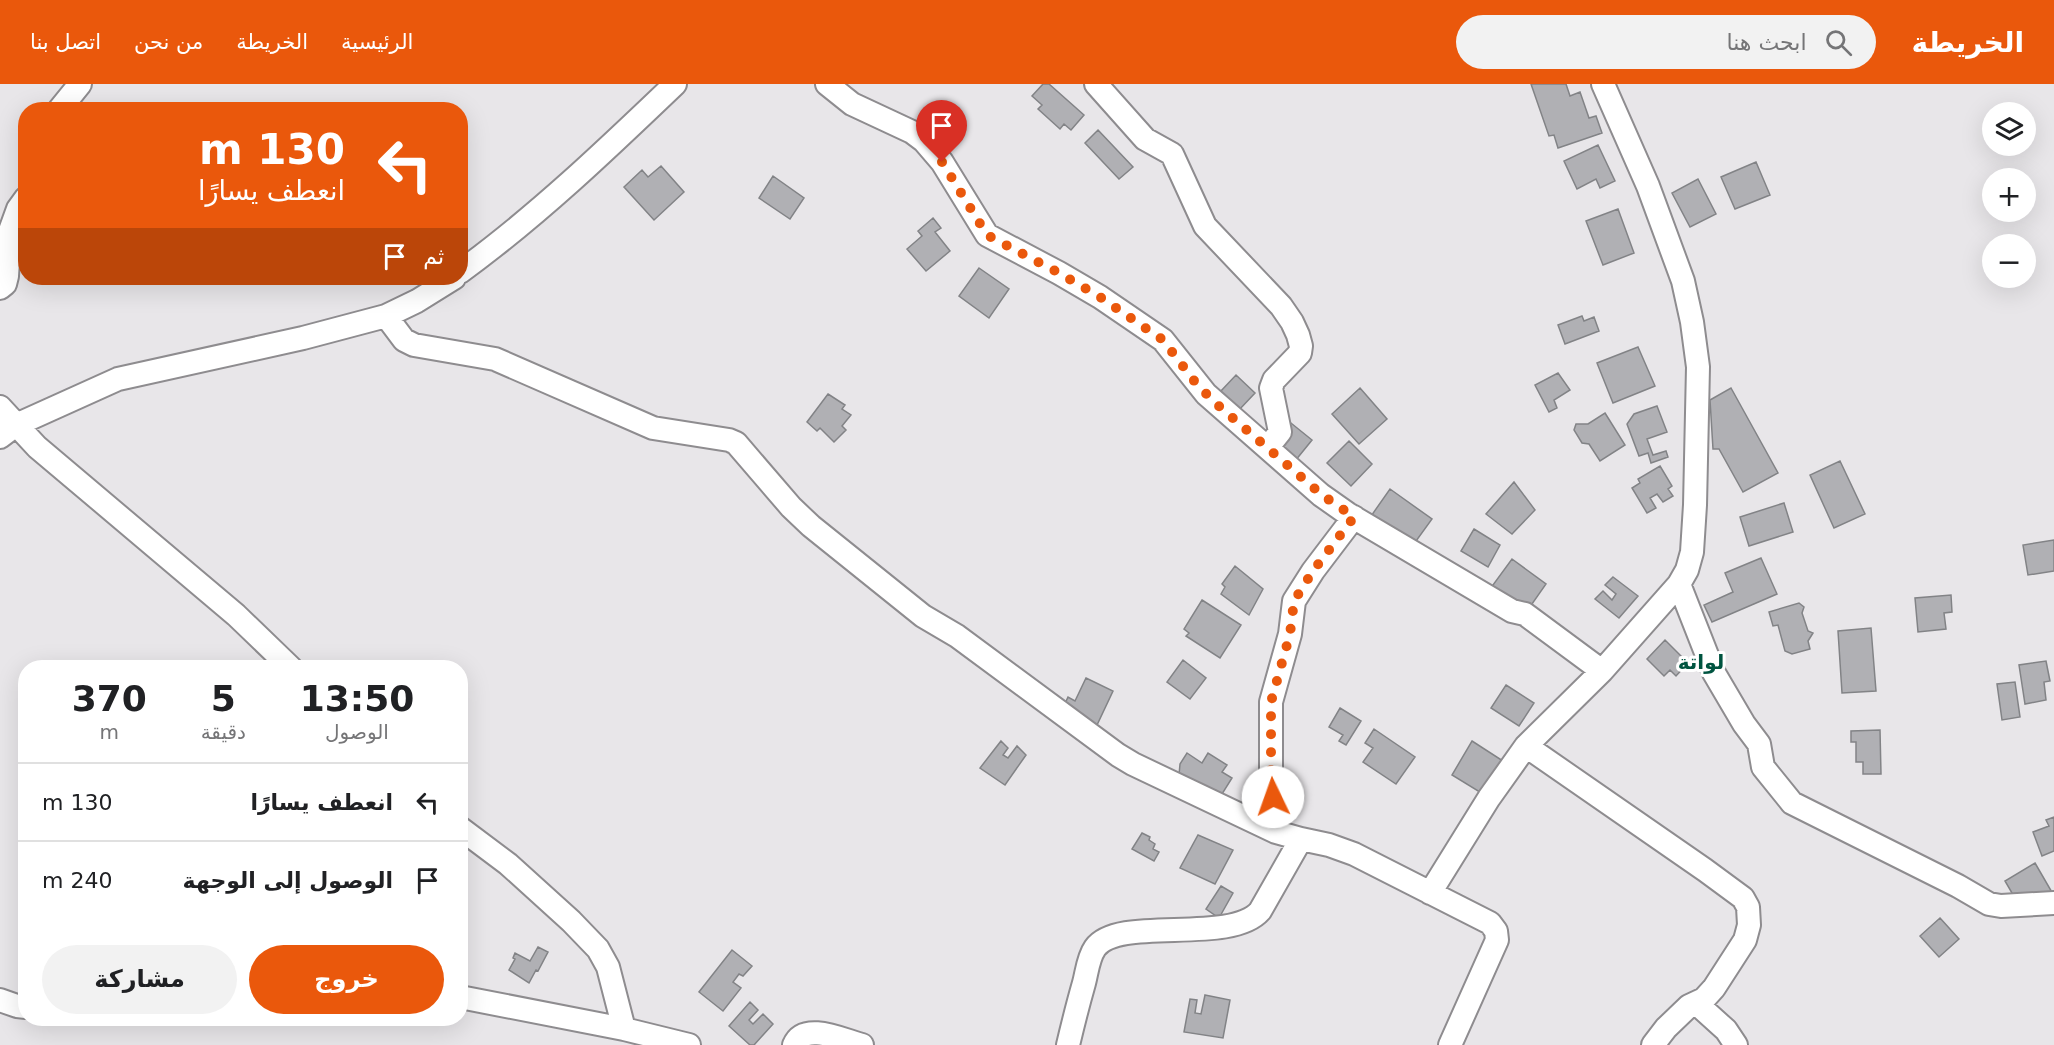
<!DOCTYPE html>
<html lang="ar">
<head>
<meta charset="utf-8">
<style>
  :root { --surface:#fff; --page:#f2f2f2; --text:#202124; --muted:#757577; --line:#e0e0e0; --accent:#ea580c }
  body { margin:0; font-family:"DejaVu Sans",Vazirmatn,sans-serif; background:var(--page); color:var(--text); direction:rtl; height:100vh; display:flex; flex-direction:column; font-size:22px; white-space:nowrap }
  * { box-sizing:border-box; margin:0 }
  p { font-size:20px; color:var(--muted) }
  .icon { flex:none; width:33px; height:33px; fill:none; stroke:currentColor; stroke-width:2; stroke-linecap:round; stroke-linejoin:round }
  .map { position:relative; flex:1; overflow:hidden; direction:ltr }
  .details { position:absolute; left:18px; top:576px; width:450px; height:366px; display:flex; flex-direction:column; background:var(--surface); border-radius:24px; box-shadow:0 6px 24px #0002; direction:rtl }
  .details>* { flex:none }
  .banner { position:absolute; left:18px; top:18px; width:450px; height:183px; border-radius:24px; box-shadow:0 6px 24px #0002; direction:rtl; background:#ea580c; color:#fff; overflow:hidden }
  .fabs { position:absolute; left:1982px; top:18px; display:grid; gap:12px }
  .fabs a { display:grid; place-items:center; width:54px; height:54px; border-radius:50%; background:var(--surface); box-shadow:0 6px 24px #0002; font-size:30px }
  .pin { position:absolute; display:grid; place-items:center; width:51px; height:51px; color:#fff; margin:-62px -26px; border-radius:50% 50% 50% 0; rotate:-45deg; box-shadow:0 0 6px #0007 }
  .pin .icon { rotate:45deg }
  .me { position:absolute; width:66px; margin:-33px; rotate:357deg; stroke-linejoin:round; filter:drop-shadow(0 0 4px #0008) }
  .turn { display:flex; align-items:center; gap:21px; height:126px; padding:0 24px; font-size:27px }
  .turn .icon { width:78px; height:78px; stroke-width:2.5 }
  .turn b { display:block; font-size:42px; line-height:51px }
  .then { display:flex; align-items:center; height:57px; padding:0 24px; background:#0003; gap:12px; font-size:22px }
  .eta { display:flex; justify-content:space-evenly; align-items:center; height:102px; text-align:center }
  .eta b { font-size:36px; font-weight:700; line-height:42px }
  .button { display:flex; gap:12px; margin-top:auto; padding:12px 24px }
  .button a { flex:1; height:69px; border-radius:36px; background:var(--accent); color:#fff; font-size:24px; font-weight:700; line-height:69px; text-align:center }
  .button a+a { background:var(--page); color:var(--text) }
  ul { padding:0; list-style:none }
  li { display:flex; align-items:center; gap:18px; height:78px; padding:0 24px; border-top:2px solid var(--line) }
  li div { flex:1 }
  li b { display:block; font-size:22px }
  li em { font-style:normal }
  header { display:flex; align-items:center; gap:36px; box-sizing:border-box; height:84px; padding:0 30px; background:var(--accent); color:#fff }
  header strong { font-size:28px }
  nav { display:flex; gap:33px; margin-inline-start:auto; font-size:21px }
  .search { width:420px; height:54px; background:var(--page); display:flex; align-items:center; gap:15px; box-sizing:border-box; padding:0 21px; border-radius:33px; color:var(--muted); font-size:22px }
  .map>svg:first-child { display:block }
  .building { fill:#b0b0b4; stroke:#828386; stroke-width:1.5 }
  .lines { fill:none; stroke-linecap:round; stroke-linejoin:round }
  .minor-casing { stroke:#8e8c8f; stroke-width:26 }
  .minor { stroke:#fff; stroke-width:22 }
  .route { stroke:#ea580c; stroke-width:10; stroke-dasharray:0 18 }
  .labels { text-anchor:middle; stroke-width:6; stroke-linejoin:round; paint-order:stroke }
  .quarter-label { font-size:20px; font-weight:bold; fill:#005440; stroke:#fff }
</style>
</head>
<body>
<header>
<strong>الخريطة</strong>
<div class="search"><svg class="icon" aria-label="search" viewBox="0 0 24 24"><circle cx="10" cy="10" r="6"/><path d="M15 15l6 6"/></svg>ابحث هنا</div>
<nav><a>الرئيسية</a><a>الخريطة</a><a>من نحن</a><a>اتصل بنا</a></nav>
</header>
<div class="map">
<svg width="2054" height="961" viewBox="0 0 2054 961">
  <rect width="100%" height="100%" fill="#e8e6e9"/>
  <!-- building -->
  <path class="building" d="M1043,0H1049L1084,31L1071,46L1064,40L1060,45L1038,25L1042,21L1032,12Z
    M1531,0H1566L1570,12L1580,8L1589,34L1596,32L1602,49L1558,64L1554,51L1549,52Z
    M1098,46L1133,83L1119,95L1085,59Z
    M1598,61L1615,97L1600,104L1596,95L1577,105L1564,77Z
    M1756,78L1770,111L1735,125L1721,93Z
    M661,82L684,108L654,136L624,103L642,86L648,93Z
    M773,92L804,114L790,135L759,114Z
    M1698,95L1716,130L1690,143L1672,109Z
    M1618,125L1634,169L1603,181L1586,137Z
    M933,134L941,144L935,148L950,167L926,187L907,165L922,152L918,147Z
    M979,184L1009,205L989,234L959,212Z
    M1582,232L1584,237L1594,233L1599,247L1565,260L1558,241Z
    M1638,263L1655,302L1613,319L1597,279Z
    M1558,289L1570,306L1554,316L1557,324L1549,328L1535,301Z
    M1236,291L1255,309L1239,326L1220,308Z
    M1360,304L1387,335L1359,360L1332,330Z
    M1731,304L1778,389L1743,408L1719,365H1713L1710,316Z
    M828,310L845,321L842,325L851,331L842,342L846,346L834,358L820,344L817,347L807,338Z
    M1657,322L1667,348L1647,355L1653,371L1666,367L1668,373L1651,379L1648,369L1639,372L1627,340L1634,330Z
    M1605,329L1625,361L1600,377L1589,360L1582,359L1574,346L1576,340H1588Z
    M1281,331L1312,356L1291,382L1260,357Z
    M1349,357L1372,380L1351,402L1327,379Z
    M1840,377L1865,430L1834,444L1810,391Z
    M1660,382L1672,402L1668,405L1673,412L1663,418L1657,410L1650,414L1656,424L1647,429L1632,404L1640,399L1638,395Z
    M1514,398L1535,426L1512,450L1486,430Z
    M1390,405L1432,435L1411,464L1369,435Z
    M1784,419L1793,448L1749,462L1740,433Z
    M1474,445L1500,461L1488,483L1461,467Z
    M2054,456V487L2028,491L2023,461Z
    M1761,474L1777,510L1712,538L1704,521L1733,508L1725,489Z
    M1512,475L1546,500L1525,530L1490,505Z
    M1235,482L1263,505L1249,531L1221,510L1225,503L1222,500Z
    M1613,493L1638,512L1619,534L1595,515L1603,507L1612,516L1616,510L1605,501Z
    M1951,511L1952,528L1944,529L1946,545L1918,548L1915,514Z
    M1202,516L1241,541L1220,574L1186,552L1189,549L1184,545Z
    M1799,519L1804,523L1802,529L1808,547L1813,549L1808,557L1810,565L1792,570L1785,567L1778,541L1773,542L1769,528Z
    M1871,544L1876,607L1842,609L1838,547Z
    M1665,556L1688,579L1676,592L1670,586L1664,592L1647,575Z
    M1183,576L1206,594L1190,615L1167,598Z
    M2046,577L2050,597L2044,598L2046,616L2025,620L2019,581Z
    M1086,594L1113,607L1097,641L1063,624L1068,613L1075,617Z
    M2015,598L2020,633L2002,636L1997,600Z
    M1506,601L1534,619L1519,642L1491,624Z
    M1340,624L1361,637L1346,661L1339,657L1343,651L1329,643Z
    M1374,645L1415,673L1396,700L1363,678L1373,664L1365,659Z
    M1880,646L1881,690H1863V678H1856V658H1851V647Z
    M1001,657L1008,664L1003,671L1008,674L1017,662L1026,671L1005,701L980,684Z
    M1472,657L1503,677L1483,710L1452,691Z
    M1187,669L1202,679L1208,669L1227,681L1222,688L1232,694L1222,710L1215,706L1212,711L1179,691L1180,680Z
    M2054,733V767L2042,772L2033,748L2049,742L2046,736Z
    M1142,749L1150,753L1149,756L1155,760L1153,765L1159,768L1154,777L1132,765Z
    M1198,751L1233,766L1215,800L1180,784Z
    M2035,779L2053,810L2023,828L2005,797Z
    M1221,802L1233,809L1219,834L1206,825Z
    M1940,834L1959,855L1939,873L1920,852Z
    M538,863L548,868L538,887L536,886L529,899L509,886L515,875L513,874L515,869L530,877Z
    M732,866L752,882L743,892L739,890L733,898L741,904L723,927L699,908Z
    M1205,911L1230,916L1223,954L1184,948L1190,915L1197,916L1195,929L1201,930Z
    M750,918L758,926L749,936L753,940L763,930L773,940L754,961H750L729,942Z"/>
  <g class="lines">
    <!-- minor casing -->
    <g class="minor-casing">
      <path id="minor" d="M827,0L852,20L912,48L924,57L942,78L987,151L1059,189L1100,213L1163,256L1206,310L1321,411L1348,430L1512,527L1525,530L1602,587L1679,500L1687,486L1692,468L1695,421L1698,283L1692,238L1683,197L1648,102L1603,0
        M1096,0L1145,55L1172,70L1205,142L1281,222L1292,238L1298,251L1301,262L1300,269L1274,296L1271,304L1280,348L1268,363
        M59,26L80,0
        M460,188C537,132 606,66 675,0
        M0,204L5,200L7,192L10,147L18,125L26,114
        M386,232L404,256L414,261L495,275L653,344L729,356L736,359L791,423L811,442L923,532L957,552L1118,671L1133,680L1276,748L1301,755L1260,827C1230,861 1118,831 1095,864C1088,874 1087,888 1084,899C1078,920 1073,940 1068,961
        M0,323L37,363L236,531L291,584
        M0,353L16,341L118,295L303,254L386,232L417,217L454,194
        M1679,500L1714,589L1744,640L1759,660L1763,683L1792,719L1958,802L1989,820L2001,822L2054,819
        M1526,662L1705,786L1743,814L1748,823L1749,841L1745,856L1714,904L1704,915L1689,922L1666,944L1653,961
        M460,744L508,780L571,837L598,865L608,883L624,945L689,961
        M1276,748L1271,696V618L1290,550L1294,517L1313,487L1354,433
        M1301,755L1329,761L1354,770L1490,839L1496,847L1497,856L1450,961
        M1430,809L1489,714L1526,662L1602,587
        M460,913L624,945
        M0,916L17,922L26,923
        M1696,919L1726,946L1736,961
        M794,961C804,937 843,956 862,961"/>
    </g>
    <!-- minor -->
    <use href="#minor" class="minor"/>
  </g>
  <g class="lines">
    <!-- route -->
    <path class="route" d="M942,78L987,151L1059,189L1100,213L1163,256L1195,298L1213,317L1322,411L1354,433L1313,487L1294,517L1290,550L1271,618V696L1273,713"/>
  </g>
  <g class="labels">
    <!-- quarter labels -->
    <g class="quarter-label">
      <text x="1701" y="585">لواتة</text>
    </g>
  </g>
</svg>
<div class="fabs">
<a><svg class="icon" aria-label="layers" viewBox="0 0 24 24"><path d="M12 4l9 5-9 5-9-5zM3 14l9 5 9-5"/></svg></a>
<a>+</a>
<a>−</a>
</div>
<div class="pin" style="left:942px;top:78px;background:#d93025"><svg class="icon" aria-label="arrive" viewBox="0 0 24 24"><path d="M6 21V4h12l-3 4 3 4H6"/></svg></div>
<svg class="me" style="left:1273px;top:713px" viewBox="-20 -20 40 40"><circle r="19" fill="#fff"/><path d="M0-13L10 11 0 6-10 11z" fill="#ea580c"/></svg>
<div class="banner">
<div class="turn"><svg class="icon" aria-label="left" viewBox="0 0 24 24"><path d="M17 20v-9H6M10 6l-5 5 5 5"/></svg><div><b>130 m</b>انعطف يسارًا</div></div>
<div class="then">ثم<svg class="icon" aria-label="arrive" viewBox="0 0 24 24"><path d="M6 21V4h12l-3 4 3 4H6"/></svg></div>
</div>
<section class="details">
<div class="eta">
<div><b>13:50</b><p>الوصول</p></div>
<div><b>5</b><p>دقيقة</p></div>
<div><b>370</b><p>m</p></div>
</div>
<ul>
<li><svg class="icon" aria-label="left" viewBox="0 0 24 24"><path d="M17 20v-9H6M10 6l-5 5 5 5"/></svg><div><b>انعطف يسارًا</b></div><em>130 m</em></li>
<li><svg class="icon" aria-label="arrive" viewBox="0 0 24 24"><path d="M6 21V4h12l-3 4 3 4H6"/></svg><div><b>الوصول إلى الوجهة</b></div><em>240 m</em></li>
</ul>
<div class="button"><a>خروج</a><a>مشاركة</a></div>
</section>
</div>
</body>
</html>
